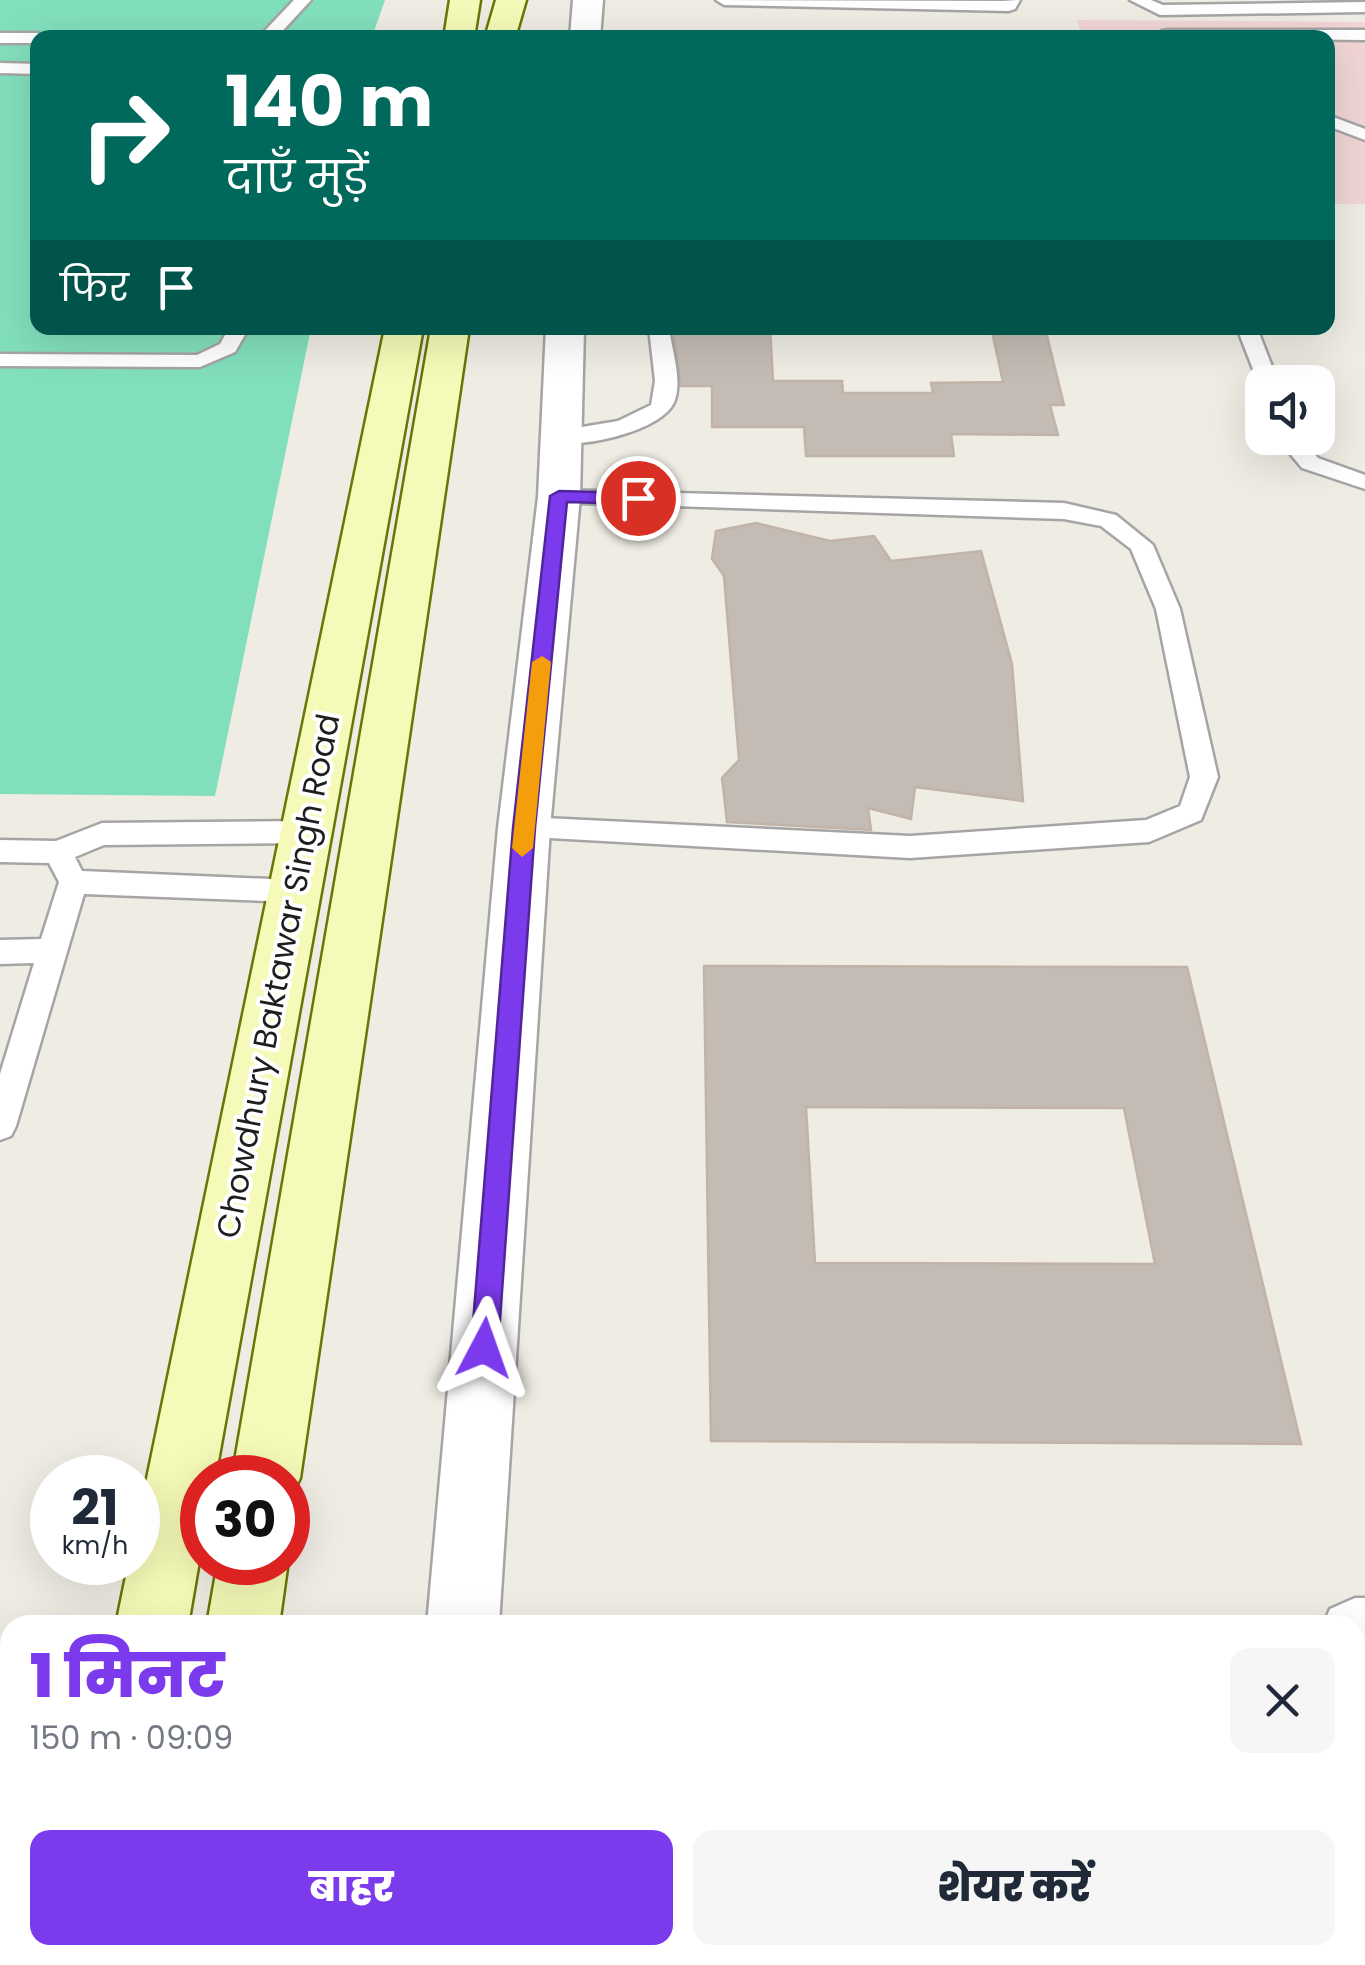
<!DOCTYPE html>
<html lang="hi">
<head>
<meta charset="utf-8">
<style>
  :root { --surface:#fff; --page:#f6f6f7; --text:#1f2937; --muted:#747a83; --accent:#7c3aed }
  body { margin:0; font-family:Poppins,"Noto Sans Devanagari",sans-serif; background:var(--page); color:var(--text); height:100vh; display:flex; flex-direction:column; font-size:38px; white-space:nowrap }
  * { box-sizing:border-box; margin:0 }
  p { font-size:32px; color:var(--muted) }
  .icon { flex:none; width:55px; height:55px; fill:none; stroke:currentColor; stroke-width:2; stroke-linecap:round; stroke-linejoin:round }
  .map { position:relative; flex:1; overflow:hidden }
  .panel { position:absolute; left:0px; top:1615px; width:1365px; height:350px; display:flex; flex-direction:column; background:var(--surface); border-radius:30px 30px 0 0; box-shadow:0 10px 40px #0002 }
  .panel>* { flex:none }
  .hud { position:absolute; left:30px; top:30px; width:1305px; height:305px; border-radius:20px; box-shadow:0 10px 40px #0002; background:#00695c; color:#fff; overflow:hidden }
  .buttons { position:absolute; left:1245px; top:365px; display:grid; gap:20px }
  .buttons a { display:grid; place-items:center; width:90px; height:90px; border-radius:20px; background:var(--surface); box-shadow:0 10px 40px #0002; font-size:50px }
  .speed { position:absolute; left:30px; top:1455px; display:flex; gap:20px; font-size:50px; font-weight:700; text-align:center }
  .speed>* { display:grid; place-content:center; width:130px; height:130px; border-radius:50%; background:var(--surface); box-shadow:0 10px 40px #0002; line-height:1 }
  .speed small { font-size:25px; font-weight:400 }
  .speed .limit { border:15px solid #d22; background:#fff; color:#111 }
  .pin { position:absolute; display:grid; place-items:center; width:85px; height:85px; color:#fff; margin:-42px; border:5px solid #fff; border-radius:50%; box-shadow:0 2px 10px #0007 }
  .me { position:absolute; width:110px; margin:-55px; rotate:4deg; stroke-linejoin:round; filter:drop-shadow(0 0 8px #0008) }
  .turn { display:flex; align-items:center; gap:35px; height:210px; padding:0 30px; font-size:45px }
  .turn .icon { width:130px; height:130px; stroke-width:2.5 }
  .turn b { display:block; font-size:70px; line-height:85px }
  .then { display:flex; align-items:center; height:95px; padding:0 30px; background:#0003; gap:20px; font-size:38px }
  .round { display:grid; place-items:center; flex:none; width:105px; height:105px; border-radius:20px; background:var(--page) }
  .headline { display:flex; align-items:center; justify-content:space-between; height:170px; padding:0 30px }
  h1 { font-size:60px; font-weight:800; line-height:75px; color:var(--accent) }
  .button { display:flex; gap:20px; margin-top:auto; padding:20px 30px }
  .button a { flex:1; height:115px; border-radius:20px; background:var(--accent); color:#fff; font-size:40px; font-weight:800; line-height:115px; text-align:center }
  .button a+a { background:var(--page); color:var(--text) }
  .map>svg:first-child { display:block }
  .commercial { fill:#f0d5d4 }
  .pitch { fill:#82dfbc }
  .building { fill:#c4bcb4; stroke:#c1b3a7; stroke-width:2.5; fill-rule:evenodd }
  .lines { fill:none; stroke-linecap:round; stroke-linejoin:round }
  .service-casing { stroke:#a5a5a5; stroke-width:5 }
  .minor-casing { stroke:#a5a5a5; stroke-width:5 }
  .secondary-casing { stroke:#687605; stroke-width:5 }
  .service { fill:#fff; fill-rule:evenodd }
  .minor { fill:#fff; fill-rule:evenodd }
  .secondary { fill:#f5fab8; fill-rule:evenodd }
  .route { fill:#7c3aed; stroke:#51269a; stroke-width:2.5 }
  .slow { fill:#f59e0b }
  .labels { text-anchor:middle; stroke-width:8; stroke-linejoin:round; paint-order:stroke }
  .street-label { font-size:32px; fill:#1e1e1e; stroke:#fff }
</style>
</head>
<body>
<div class="map">
<svg width="1365" height="1965" viewBox="0 0 1365 1965">
  <rect width="100%" height="100%" fill="#efece4"/>
  <!-- commercial -->
  <path class="commercial" d="M1077,20L1365,22V204H1328V38L1082,37Z"/>
  <!-- pitch -->
  <path class="pitch" d="M0,0H385L372,37L38,38V328H311L215,796L0,794Z"/>
  <!-- building -->
  <path class="building" d="M673,328H770L773,381H842L843,393H933L931,383L1003,382L992,331L1046,332L1064,405H1050L1058,435L951,434L954,456H806L804,427H712V386H681Z
    M756,523L830,541L874,536L891,561L981,551L1012,664L1023,801L915,787L911,819L868,808L871,830L727,822L722,778L739,760L724,576L712,559L716,531Z
    M704,966L1187,967L1301,1444L711,1441ZM806,1107L1124,1108L1155,1264L815,1263Z"/>
  <g class="lines">
    <!-- service casing -->
    <g class="service-casing">
      <path id="service" d="M294,0H311L276,38H258Z
        M716,0L1003,1L1020,0L1015,9L1009,11L724,5Z
        M1130,0H1151L1163,5L1365,2V12L1160,15Z
        M1168,30H1365V40L1161,38L1162,31Z
        M0,33H38L46,38H38V43H0Z
        M682,33H1010L1018,38H674Z
        M0,63L38,64V74L0,73Z
        M1328,115L1365,129V140L1328,126Z
        M229,328H249L235,352L200,367L0,366V354L197,355L220,344Z
        M649,328H669C672,350 682,379 675,400C665,431 580,449 552,442L549,437L552,432L618,421L651,405L655,381Z
        M1237,328H1257L1278,382H1262L1260,387Z
        M1277,438H1299L1318,458L1365,475V489L1302,468Z
        M559,490L1064,503L1116,515L1153,545L1180,609L1218,777L1201,820L1149,842L910,858L514,836L510,828L514,820L524,817L910,836L1146,820L1180,806L1190,777L1156,609L1131,549L1101,526L1064,519L551,502L547,497Z
        M306,821L316,824L320,832L316,840L306,843L104,845L75,857L82,871L294,880L304,883L308,891L304,899L294,902L84,894L16,1126L11,1136L0,1140V1074L34,963L0,964V940L41,939L59,882L49,863L0,862V840L56,841L102,823Z"/>
    </g>
    <!-- minor casing -->
    <g class="minor-casing">
      <path id="minor" d="M573,0H603L600,38H570Z
        M546,328H584L580,497L550,828L499,1625H427L498,828L538,497Z
        M1355,1598H1365V1670H1355V1625H1323L1330,1609Z
        M396,1955H476L475,1965H395Z"/>
    </g>
    <!-- secondary casing -->
    <g class="secondary-casing">
      <path id="secondary" d="M450,0H480L474,38H444Z
        M496,0H526L515,38H485Z
        M385,328H423L215,1478H202V1544L188,1625H116L129,1562H138V1522Z
        M431,328H469L300,1478L288,1503V1478H232Z
        M218,1562L288,1561L279,1625H207Z
        M48,1955H128L126,1965H46Z
        M149,1955H229L228,1965H148Z"/>
    </g>
    <!-- service -->
    <use href="#service" class="service"/>
    <!-- minor -->
    <use href="#minor" class="minor"/>
    <!-- secondary -->
    <use href="#secondary" class="secondary"/>
  </g>
  <!-- route -->
  <path class="route" d="M559,491L638,493L647,498L638,504L567,502L535,828L498,1348L494,1357L484,1361L475,1357L471,1348L513,828L550,496Z"/>
  <!-- slow -->
  <path class="slow" d="M542,656L551,662L533,848L522,857L512,848L532,662Z"/>
  <g class="labels">
    <!-- street labels -->
    <g class="street-label">
      <text transform="translate(278 976) rotate(-79)" y="11">Chowdhury Baktawar Singh Road</text>
    </g>
  </g>
</svg>
<div class="buttons">
<a><svg class="icon" aria-label="sound" viewBox="0 0 24 24"><path d="M4 9h4l5-4v14l-5-4H4zM17 9q2 3 0 6"/></svg></a>
</div>
<div class="speed"><div>21<small>km/h</small></div><div class="limit">30</div></div>
<div class="pin" style="left:638px;top:498px;background:#d93025"><svg class="icon" aria-label="arrive" viewBox="0 0 24 24"><path d="M6 21V4h12l-3 4 3 4H6"/></svg></div>
<svg class="me" style="left:484px;top:1348px" viewBox="-20 -20 40 40"><path d="M0-17L14 15 0 8-14 15z" fill="#7c3aed" stroke="#fff" stroke-width="4"/></svg>
<div class="hud">
<div class="turn"><svg class="icon" aria-label="right" viewBox="0 0 24 24"><path d="M7 20v-9h11M14 6l5 5-5 5"/></svg><div><b>140 m</b>दाएँ मुड़ें</div></div>
<div class="then">फिर<svg class="icon" aria-label="arrive" viewBox="0 0 24 24"><path d="M6 21V4h12l-3 4 3 4H6"/></svg></div>
</div>
<section class="panel">
<div class="headline"><div><h1>1 मिनट</h1><p>150 m · 09:09</p></div><a class="round"><svg class="icon" aria-label="close" viewBox="0 0 24 24"><path d="M6 6l12 12M18 6L6 18"/></svg></a></div>
<div class="button"><a>बाहर</a><a>शेयर करें</a></div>
</section>
</div>
</body>
</html>
